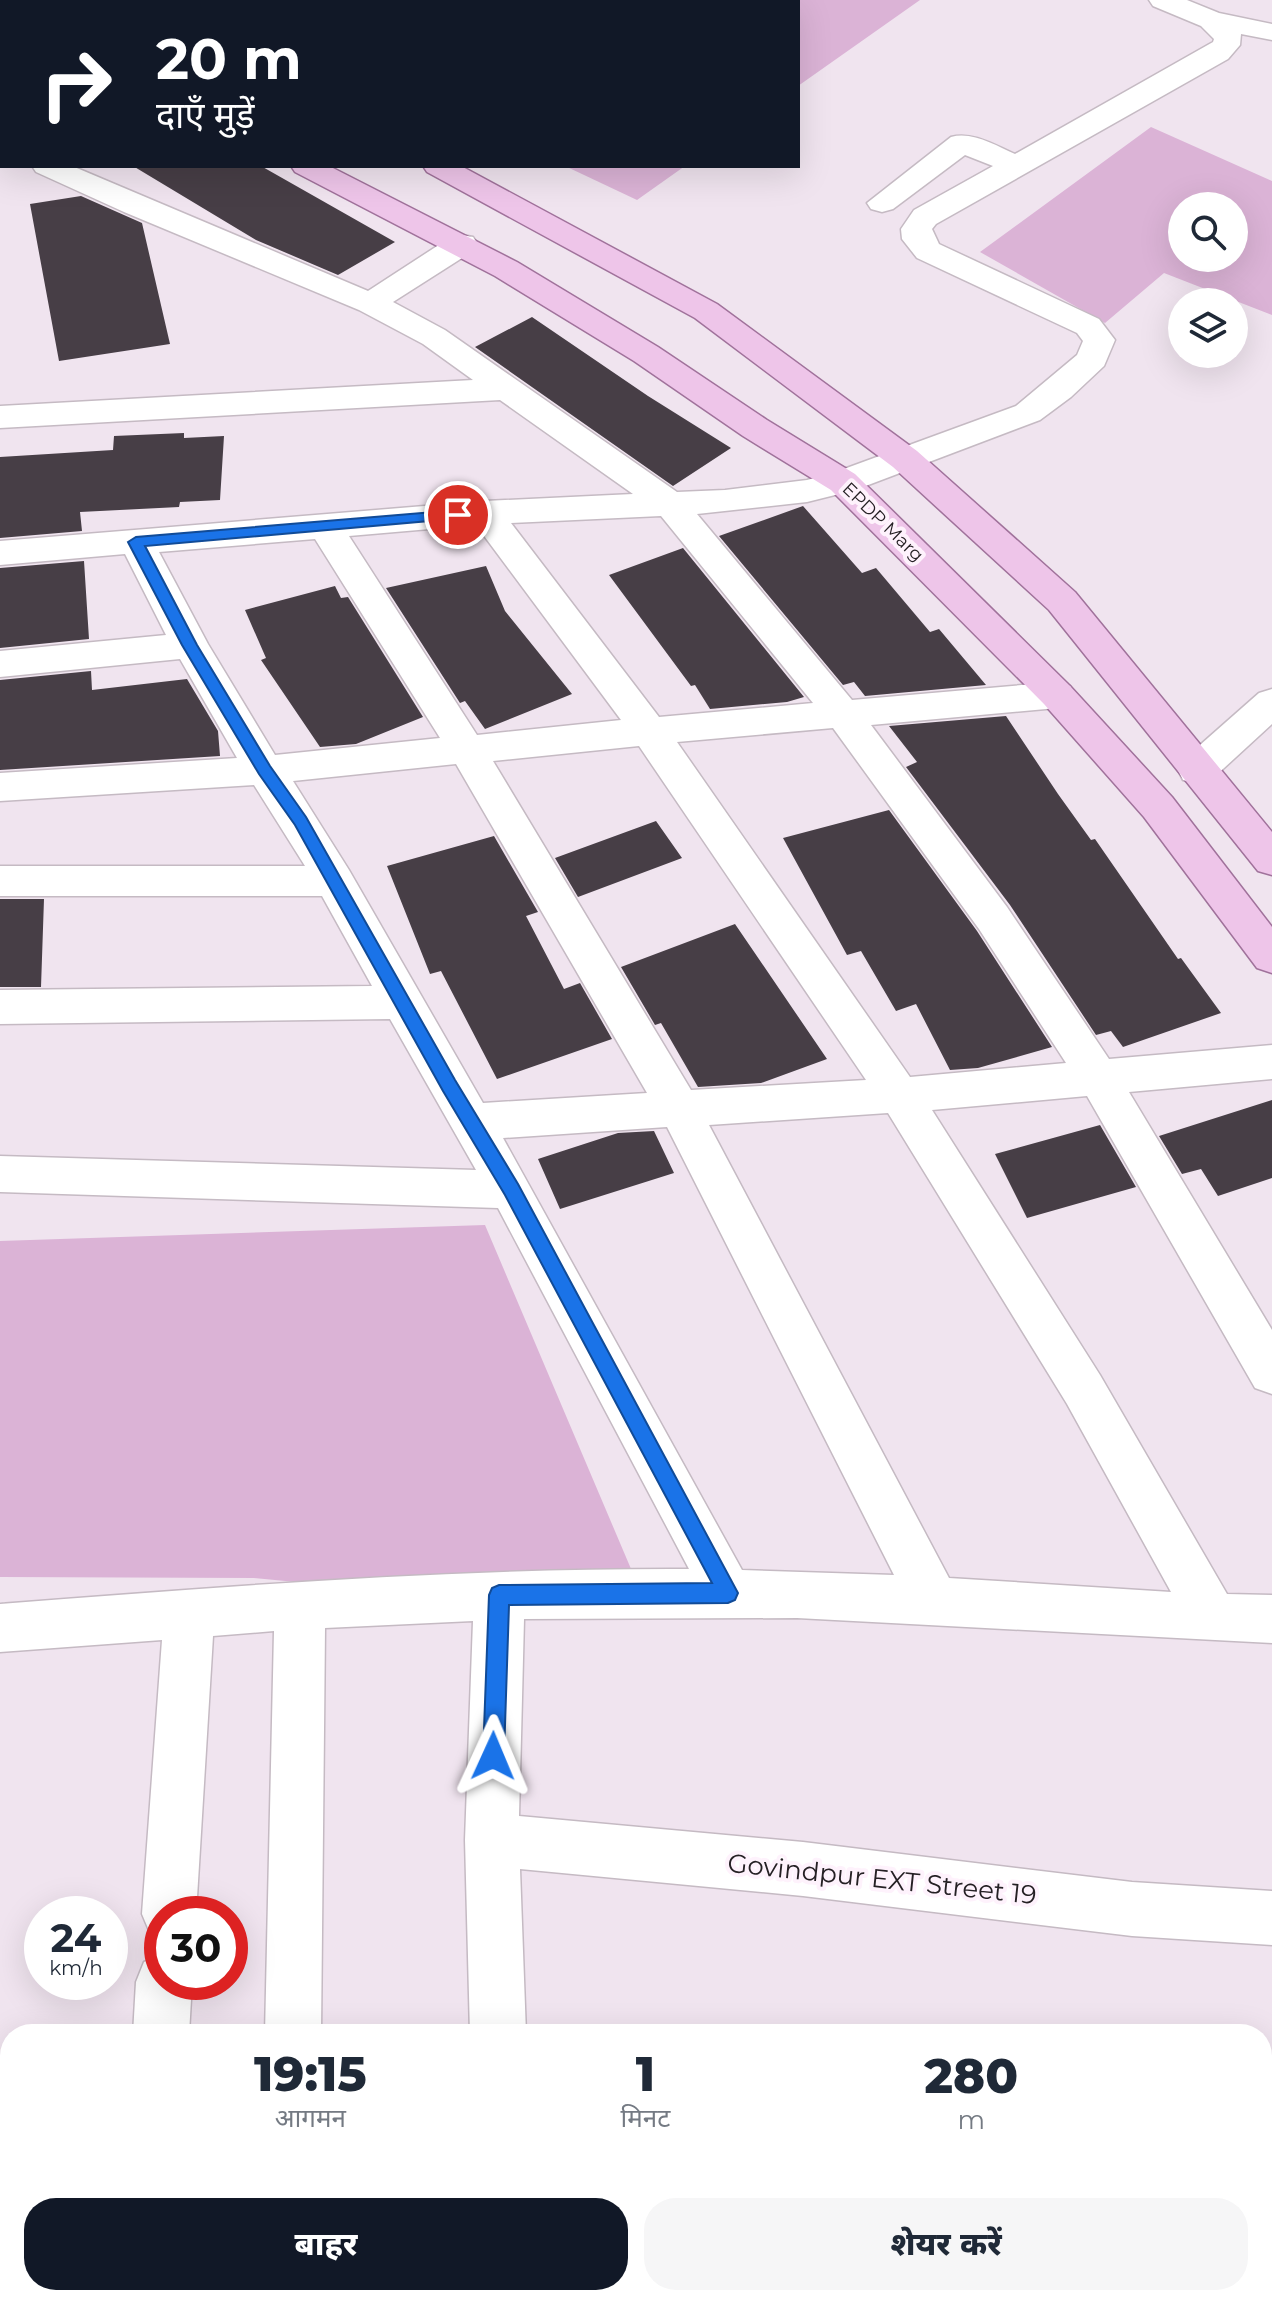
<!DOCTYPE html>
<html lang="hi">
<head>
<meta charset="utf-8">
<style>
  :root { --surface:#fff; --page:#f6f6f7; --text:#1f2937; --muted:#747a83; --accent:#111827 }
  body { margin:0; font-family:Montserrat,"Noto Sans Devanagari",sans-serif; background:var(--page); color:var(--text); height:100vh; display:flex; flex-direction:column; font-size:30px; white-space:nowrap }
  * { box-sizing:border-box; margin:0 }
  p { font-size:26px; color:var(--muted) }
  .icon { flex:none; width:44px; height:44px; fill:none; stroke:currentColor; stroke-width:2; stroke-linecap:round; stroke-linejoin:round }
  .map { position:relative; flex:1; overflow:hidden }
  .side { position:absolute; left:0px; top:2024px; width:1272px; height:282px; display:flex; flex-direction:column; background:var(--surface); border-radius:32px 32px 0 0; box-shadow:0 8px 32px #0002 }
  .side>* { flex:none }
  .banner { position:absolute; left:0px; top:0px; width:800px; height:168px; box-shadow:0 8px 32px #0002; background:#111827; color:#fff; overflow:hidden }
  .controls { position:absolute; left:1168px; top:192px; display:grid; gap:16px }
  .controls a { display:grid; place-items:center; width:80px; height:80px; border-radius:50%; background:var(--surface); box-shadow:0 8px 32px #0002; font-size:40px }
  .speed { position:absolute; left:24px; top:1896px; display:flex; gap:16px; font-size:40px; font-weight:700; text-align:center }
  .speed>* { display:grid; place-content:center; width:104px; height:104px; border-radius:50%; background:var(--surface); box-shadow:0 8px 32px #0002; line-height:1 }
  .speed small { font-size:20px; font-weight:400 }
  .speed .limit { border:12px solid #d22; background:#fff; color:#111 }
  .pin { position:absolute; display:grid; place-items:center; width:68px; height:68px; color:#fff; margin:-34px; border:4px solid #fff; border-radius:50%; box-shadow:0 2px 8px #0007 }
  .me { position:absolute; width:88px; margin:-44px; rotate:1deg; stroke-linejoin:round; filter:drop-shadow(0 0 6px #0008) }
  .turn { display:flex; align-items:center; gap:28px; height:168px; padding:0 24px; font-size:36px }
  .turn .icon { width:104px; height:104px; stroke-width:2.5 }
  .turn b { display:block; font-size:56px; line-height:68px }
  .eta { display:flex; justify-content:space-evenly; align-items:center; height:136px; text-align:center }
  .eta b { font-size:48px; font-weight:800; line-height:56px }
  .primary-button { display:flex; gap:16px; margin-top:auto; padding:16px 24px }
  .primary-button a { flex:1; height:92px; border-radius:32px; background:var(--accent); color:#fff; font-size:32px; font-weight:800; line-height:92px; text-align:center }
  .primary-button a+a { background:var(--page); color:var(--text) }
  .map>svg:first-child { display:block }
  .green { fill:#dbb3d6; fill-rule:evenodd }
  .building { fill:#473e46 }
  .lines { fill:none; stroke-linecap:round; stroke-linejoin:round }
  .minor-casing { stroke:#c5bac3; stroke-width:3 }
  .major-casing { stroke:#a0729b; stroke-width:3 }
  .minor { fill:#fff; fill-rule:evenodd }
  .major { fill:#eec5e9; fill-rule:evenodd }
  .route { fill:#1a73e8; stroke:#114b97; stroke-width:2 }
  .labels { text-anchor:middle; stroke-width:8; stroke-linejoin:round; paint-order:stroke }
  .far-street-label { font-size:18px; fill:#252024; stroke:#fef2fc }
  .near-street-label { font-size:26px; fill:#252024; stroke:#fef2fc }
</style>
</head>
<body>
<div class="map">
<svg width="1272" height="2305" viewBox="0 0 1272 2305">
  <rect width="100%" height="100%" fill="#f0e4ef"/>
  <!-- green -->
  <path class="green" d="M207,0H920L798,86V2Z
    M1151,127L1272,181V315L1164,273L1105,323L980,252ZM1182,206H1234V258H1182Z
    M565,166H685L637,200Z
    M485,1225L651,1616L254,1578L0,1577V1241Z"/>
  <!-- building -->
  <path class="building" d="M133,166H261L395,242L338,275L256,240Z
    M81,196L142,223L170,344L59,361L30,204Z
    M532,317L648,396L731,448L673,486L475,347Z
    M184,433V438L224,436L220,500L180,502L179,507L80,512L82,531L0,538V457L113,450L114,436Z
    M803,506L862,573L876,568L930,632L939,629L986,685L865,696L854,682L843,685L719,536Z
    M683,548L804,697L787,702L710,709L695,685L691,686L609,575Z
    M84,561L89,639L0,648V568Z
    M486,566L505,611L572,694L485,729L465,701L460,703L386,588Z
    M335,586L341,598L348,597L423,717L356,744L320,747L261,660L266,658L245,610Z
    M91,671L92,690L187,679L218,731L220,756L0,770V680Z
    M1006,716L1058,794L1091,840L1095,839L1178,959L1181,958L1221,1013L1123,1047L1111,1031L1096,1035L1010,905L906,767L917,762L889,726Z
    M889,810L977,931L1052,1047L978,1068L950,1070L916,1004L896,1011L861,951L847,955L783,838Z
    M656,821L682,858L578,897L555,858Z
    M494,836L538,912L526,916L564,989L580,983L612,1039L497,1079L441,971L430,974L387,866Z
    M0,899H44L41,987H0Z
    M735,924L827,1059L761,1083L698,1087L661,1023L655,1025L621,967Z
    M1272,1100V1178L1218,1196L1201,1169L1182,1174L1159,1136Z
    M1100,1125L1136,1187L1027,1218L995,1154Z
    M654,1131L674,1173L560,1209L538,1159L618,1133Z"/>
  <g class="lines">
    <!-- minor casing -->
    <g class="minor-casing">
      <path id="minor" d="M1149,0H1187L1219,13L1272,24V40L1241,34L1240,45L1228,59L936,224L932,229L939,244L1099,319L1115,340L1104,366L1071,397L1040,420L855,490L807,502L697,514L852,700L1057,682L1070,686L1076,695L1070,704L1057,708L871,725L1007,907L1109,1059L1272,1045V1079L1129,1092L1272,1330V1394L1255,1388L1087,1096L932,1110L1100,1375L1227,1594L1272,1595V1643L797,1618L524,1619L519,1816L803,1842L1132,1882L1272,1891V1945L1132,1936L803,1896L520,1869L526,2034H470L465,1840L473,1621L325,1628L321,2034H265L274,1631L213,1636L196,1914H162V1938L150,1933L142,1914L162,1640L0,1652V1604C230,1586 458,1568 689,1569L498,1208L0,1192V1156L476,1170L390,1019L0,1024V990L372,986L322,896H0V866H305L254,785L0,801V773L237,758L180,659L0,677V651L166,635L125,554L0,565V541L485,501L633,494L500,400L0,428V406L473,380L423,344L359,310L124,212L36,172L32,166H72L368,291L451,237L462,235L473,237L478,244L473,251L393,302L445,330L677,492L725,490L807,480L833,473L1016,406L1077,355L1083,341L1077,333L917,258L902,239L901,229L914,210L993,166L965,155L893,209L882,212L871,209L867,203L951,137C973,131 996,146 1015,154L1213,42L1214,39L1201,26L1153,6ZM661,516L813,703L659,717L511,523ZM476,525L621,720L477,735L349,536ZM315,539L440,738L275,755L208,644L159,552ZM833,728L979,929L1066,1063L910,1077L677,742ZM639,746L866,1080L691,1090L493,761ZM456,764L647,1093L483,1103L349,870L293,781ZM888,1113L1067,1404L1171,1592L949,1578L709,1125ZM667,1127L894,1575L742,1570L503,1138Z
        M0,129L2,130V148L0,147Z
        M1272,689V724L1211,780L1197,784L1183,780L1178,770L1183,760L1259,693Z
        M162,1955V1982H192L189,2034H133L136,1982L144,1962Z
        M1262,2141L1272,2142V2200L1262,2199Z
        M114,2296H174L173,2305H113Z
        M258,2296H318V2305H258Z
        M478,2296H538V2305H478Z"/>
    </g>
    <!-- major casing -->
    <g class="major-casing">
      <path id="major" d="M72,0H102L104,2H74Z
        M0,5H2V22H0Z
        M291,166H329L517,262L658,347L767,420L855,474L1070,686L1172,797L1272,927V973L1257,968L1144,817L1044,704L831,490L743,436L634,361L495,276L295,172Z
        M423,166H461L717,304L917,451L1075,592L1272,832V875L1258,871L1049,610L893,467L695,318L427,172Z"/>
    </g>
    <!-- minor -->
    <use href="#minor" class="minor"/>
    <!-- major -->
    <use href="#major" class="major"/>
  </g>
  <!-- route -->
  <path class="route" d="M458,510L463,511V518L145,546L197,645L270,766L306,817L455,1080L518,1184L738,1593L735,1600L728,1603L509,1605L504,1756L501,1764L493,1767L486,1764L483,1756L489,1595L492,1588L499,1585L712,1583L505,1195L443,1091L295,825L259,774L182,645L128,542L136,537Z"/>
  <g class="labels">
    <!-- far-street labels -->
    <g class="far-street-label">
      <text transform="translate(883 522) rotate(44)" y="6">EPDP Marg</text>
    </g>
    <!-- near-street labels -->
    <g class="near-street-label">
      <text transform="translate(882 1879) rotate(6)" y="9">Govindpur EXT Street 19</text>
    </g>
  </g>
</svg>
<div class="controls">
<a><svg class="icon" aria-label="search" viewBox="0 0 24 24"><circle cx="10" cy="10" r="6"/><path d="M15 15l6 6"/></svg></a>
<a><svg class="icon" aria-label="layers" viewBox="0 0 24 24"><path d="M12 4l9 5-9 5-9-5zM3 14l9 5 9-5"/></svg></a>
</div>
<div class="speed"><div>24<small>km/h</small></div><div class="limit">30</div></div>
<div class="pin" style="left:458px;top:515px;background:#d93025"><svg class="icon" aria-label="arrive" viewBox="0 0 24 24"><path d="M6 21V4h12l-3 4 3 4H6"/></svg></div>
<svg class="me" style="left:493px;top:1756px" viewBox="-20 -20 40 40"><path d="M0-17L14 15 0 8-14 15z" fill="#1a73e8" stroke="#fff" stroke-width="4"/></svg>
<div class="banner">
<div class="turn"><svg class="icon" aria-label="right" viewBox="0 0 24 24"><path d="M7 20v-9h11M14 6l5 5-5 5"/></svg><div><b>20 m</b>दाएँ मुड़ें</div></div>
</div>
<section class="side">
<div class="eta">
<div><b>19:15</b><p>आगमन</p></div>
<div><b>1</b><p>मिनट</p></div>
<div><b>280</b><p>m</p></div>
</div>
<div class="primary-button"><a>बाहर</a><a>शेयर करें</a></div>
</section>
</div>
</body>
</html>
